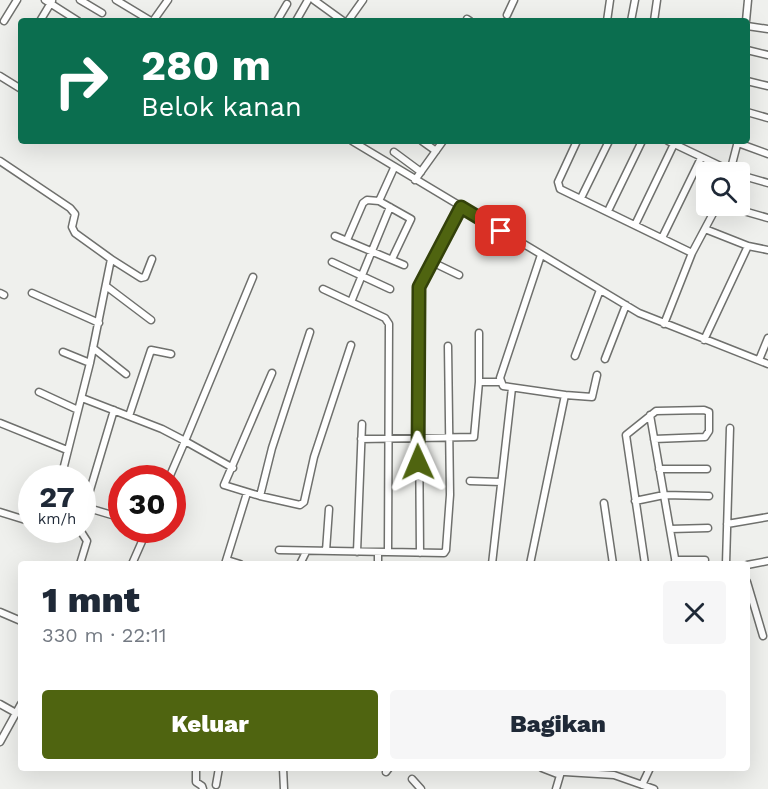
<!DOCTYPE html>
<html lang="id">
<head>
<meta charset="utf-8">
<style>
  :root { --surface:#fff; --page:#f6f6f7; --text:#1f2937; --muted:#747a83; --accent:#4f6410 }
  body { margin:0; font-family:"Work Sans",sans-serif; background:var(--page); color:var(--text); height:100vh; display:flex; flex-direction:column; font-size:22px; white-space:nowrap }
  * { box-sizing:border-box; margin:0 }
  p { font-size:20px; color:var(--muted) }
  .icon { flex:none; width:33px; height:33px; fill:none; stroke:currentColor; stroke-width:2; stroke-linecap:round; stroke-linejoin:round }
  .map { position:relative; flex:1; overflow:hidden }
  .drawer { position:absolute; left:18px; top:561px; width:732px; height:210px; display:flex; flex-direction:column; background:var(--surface); border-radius:6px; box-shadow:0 6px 24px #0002 }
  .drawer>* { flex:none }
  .guide { position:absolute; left:18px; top:18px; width:732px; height:126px; border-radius:6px; box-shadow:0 6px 24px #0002; background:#0b6e4f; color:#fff; overflow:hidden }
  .buttons { position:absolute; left:696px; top:162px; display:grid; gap:12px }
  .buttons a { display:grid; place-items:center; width:54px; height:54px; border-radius:6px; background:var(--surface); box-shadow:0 6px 24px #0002; font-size:30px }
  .speed { position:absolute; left:18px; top:465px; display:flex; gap:12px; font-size:30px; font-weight:700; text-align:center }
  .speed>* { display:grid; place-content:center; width:78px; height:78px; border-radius:50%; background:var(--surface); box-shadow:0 6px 24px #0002; line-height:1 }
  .speed small { font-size:15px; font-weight:400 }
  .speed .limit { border:9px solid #d22; background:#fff; color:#111 }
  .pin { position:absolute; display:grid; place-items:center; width:51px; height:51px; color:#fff; margin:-26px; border-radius:12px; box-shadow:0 3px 9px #0006 }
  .me { position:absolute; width:66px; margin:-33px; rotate:359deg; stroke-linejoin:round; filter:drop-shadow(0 0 4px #0008) }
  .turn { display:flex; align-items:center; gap:21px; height:126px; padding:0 24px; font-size:27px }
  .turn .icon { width:78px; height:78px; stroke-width:2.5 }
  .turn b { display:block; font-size:42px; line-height:51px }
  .round { display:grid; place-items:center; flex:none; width:63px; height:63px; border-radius:6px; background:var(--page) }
  .headline { display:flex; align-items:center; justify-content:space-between; height:102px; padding:0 24px }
  h1 { font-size:36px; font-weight:800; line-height:45px }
  .button { display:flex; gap:12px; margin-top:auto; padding:12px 24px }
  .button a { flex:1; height:69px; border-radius:6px; background:var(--accent); color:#fff; font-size:24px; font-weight:800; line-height:69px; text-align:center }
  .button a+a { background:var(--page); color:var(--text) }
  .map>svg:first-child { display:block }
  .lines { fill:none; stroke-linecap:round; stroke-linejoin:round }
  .minor-casing { stroke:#6f706d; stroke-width:9 }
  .minor { stroke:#fff; stroke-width:6 }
  .route-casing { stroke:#33410a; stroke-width:15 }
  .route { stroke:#4f6410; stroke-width:10 }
</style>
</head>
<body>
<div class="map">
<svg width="768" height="789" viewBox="0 0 768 789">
  <rect width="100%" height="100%" fill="#eff0ed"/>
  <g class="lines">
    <!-- minor casing -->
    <g class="minor-casing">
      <path id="minor" d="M45,0L78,21
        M80,0L102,13
        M116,0L151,21
        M314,0L343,21
        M507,15L514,0
        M467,19L470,21
        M4,21L17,0
        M40,21L52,1
        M153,21L168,0
        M277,21L287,4
        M296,21L308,0
        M348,21L363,0
        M607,21L610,0
        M631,21L635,0
        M654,21L657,0
        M746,21L748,0
        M747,26L768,29
        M747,50L768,55
        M0,76L21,89
        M747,81L768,86
        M747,112L768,118
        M352,141L639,313L768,364
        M422,141L436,151
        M577,141L558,182L560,189L692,253
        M668,141L733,172
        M738,143L768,154
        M394,152L421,172
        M0,161L70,208L75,214L72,227L75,233L111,259L90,363L61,478
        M730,172L738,141
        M740,175L768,183
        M415,180L443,141
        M581,198L609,141
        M379,201L394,168
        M726,206L768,218
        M608,211L642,141
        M635,225L674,144
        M335,236L404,265
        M662,238L701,158
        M347,240L363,203L367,200L379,201L411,219L392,259
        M748,246L768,250
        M111,259L141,278L145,277L152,259
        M332,262L390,289
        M432,262L459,275
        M106,286L151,320
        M0,293L4,295
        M32,293L99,323
        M351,302L390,207
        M664,324L692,253L717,206
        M704,340L748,246L705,229
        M93,348L126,374
        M63,352L90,363
        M575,356L600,290
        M605,359L626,305
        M759,360L768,338
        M272,373L224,485L260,496L272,448L310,332
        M479,382H501
        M39,392L78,410
        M565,395L592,397L597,375
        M82,398L162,429L185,441L253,277
        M650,415L676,564
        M129,416L151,350L171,354
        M0,423L67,450
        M361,439L474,437L479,382V333
        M659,469H707
        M169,478L185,441L233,468
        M470,481L501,482
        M260,496L300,505L304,502L314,457L351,345
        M635,501L664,495L709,496
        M604,503L613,564
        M85,507L122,518
        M0,512L32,522
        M727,524L768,517
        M82,526L85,507L114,410
        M670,529L708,528
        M279,550L388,552L389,324L385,318L323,289
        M326,551L329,509
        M357,552L362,424
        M388,552L444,553L446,550L450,495L448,346
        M420,553L418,292L421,282L461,208
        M227,560L240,564
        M675,560H705
        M80,564L87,541L80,530
        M132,564L147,530
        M225,564L247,493
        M300,564L306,552
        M378,564V552
        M492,564L512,388
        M530,564L565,395L503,386L500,378L541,255
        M645,564L626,435L656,411L704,410L709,412V431L705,437L654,439
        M726,564L730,428
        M747,565L768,561
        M747,582L763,636
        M0,612L21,621
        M0,704L16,713
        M0,742L21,704
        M196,768V782L202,786L203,789
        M283,768L284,789
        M542,768L560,775
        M386,772L389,768
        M412,779L421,789
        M216,785L219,768
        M642,785L650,768
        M556,789L561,772H565L614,775L654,789"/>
    </g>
    <!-- minor -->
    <use href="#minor" class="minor"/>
  </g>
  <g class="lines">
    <!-- route casing -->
    <g class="route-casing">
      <path id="route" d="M418,462L419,287L461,207L501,231"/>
    </g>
    <!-- route -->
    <use href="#route" class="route"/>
  </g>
</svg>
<div class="buttons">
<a><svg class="icon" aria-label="search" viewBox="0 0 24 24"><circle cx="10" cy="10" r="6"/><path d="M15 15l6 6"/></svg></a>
</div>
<div class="speed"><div>27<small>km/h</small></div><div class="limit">30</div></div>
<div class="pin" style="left:501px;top:231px;background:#d93025"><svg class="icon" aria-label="arrive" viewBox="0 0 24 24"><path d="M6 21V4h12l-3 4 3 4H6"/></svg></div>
<svg class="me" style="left:418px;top:462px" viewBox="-20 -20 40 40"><path d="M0-17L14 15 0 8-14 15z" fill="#4f6410" stroke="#fff" stroke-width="4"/></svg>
<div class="guide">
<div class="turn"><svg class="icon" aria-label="right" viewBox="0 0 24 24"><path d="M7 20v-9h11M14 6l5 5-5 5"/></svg><div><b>280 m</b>Belok kanan</div></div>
</div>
<section class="drawer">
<div class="headline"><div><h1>1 mnt</h1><p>330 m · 22:11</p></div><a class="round"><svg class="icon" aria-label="close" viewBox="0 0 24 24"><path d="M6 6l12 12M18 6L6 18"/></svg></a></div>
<div class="button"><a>Keluar</a><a>Bagikan</a></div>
</section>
</div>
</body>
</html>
